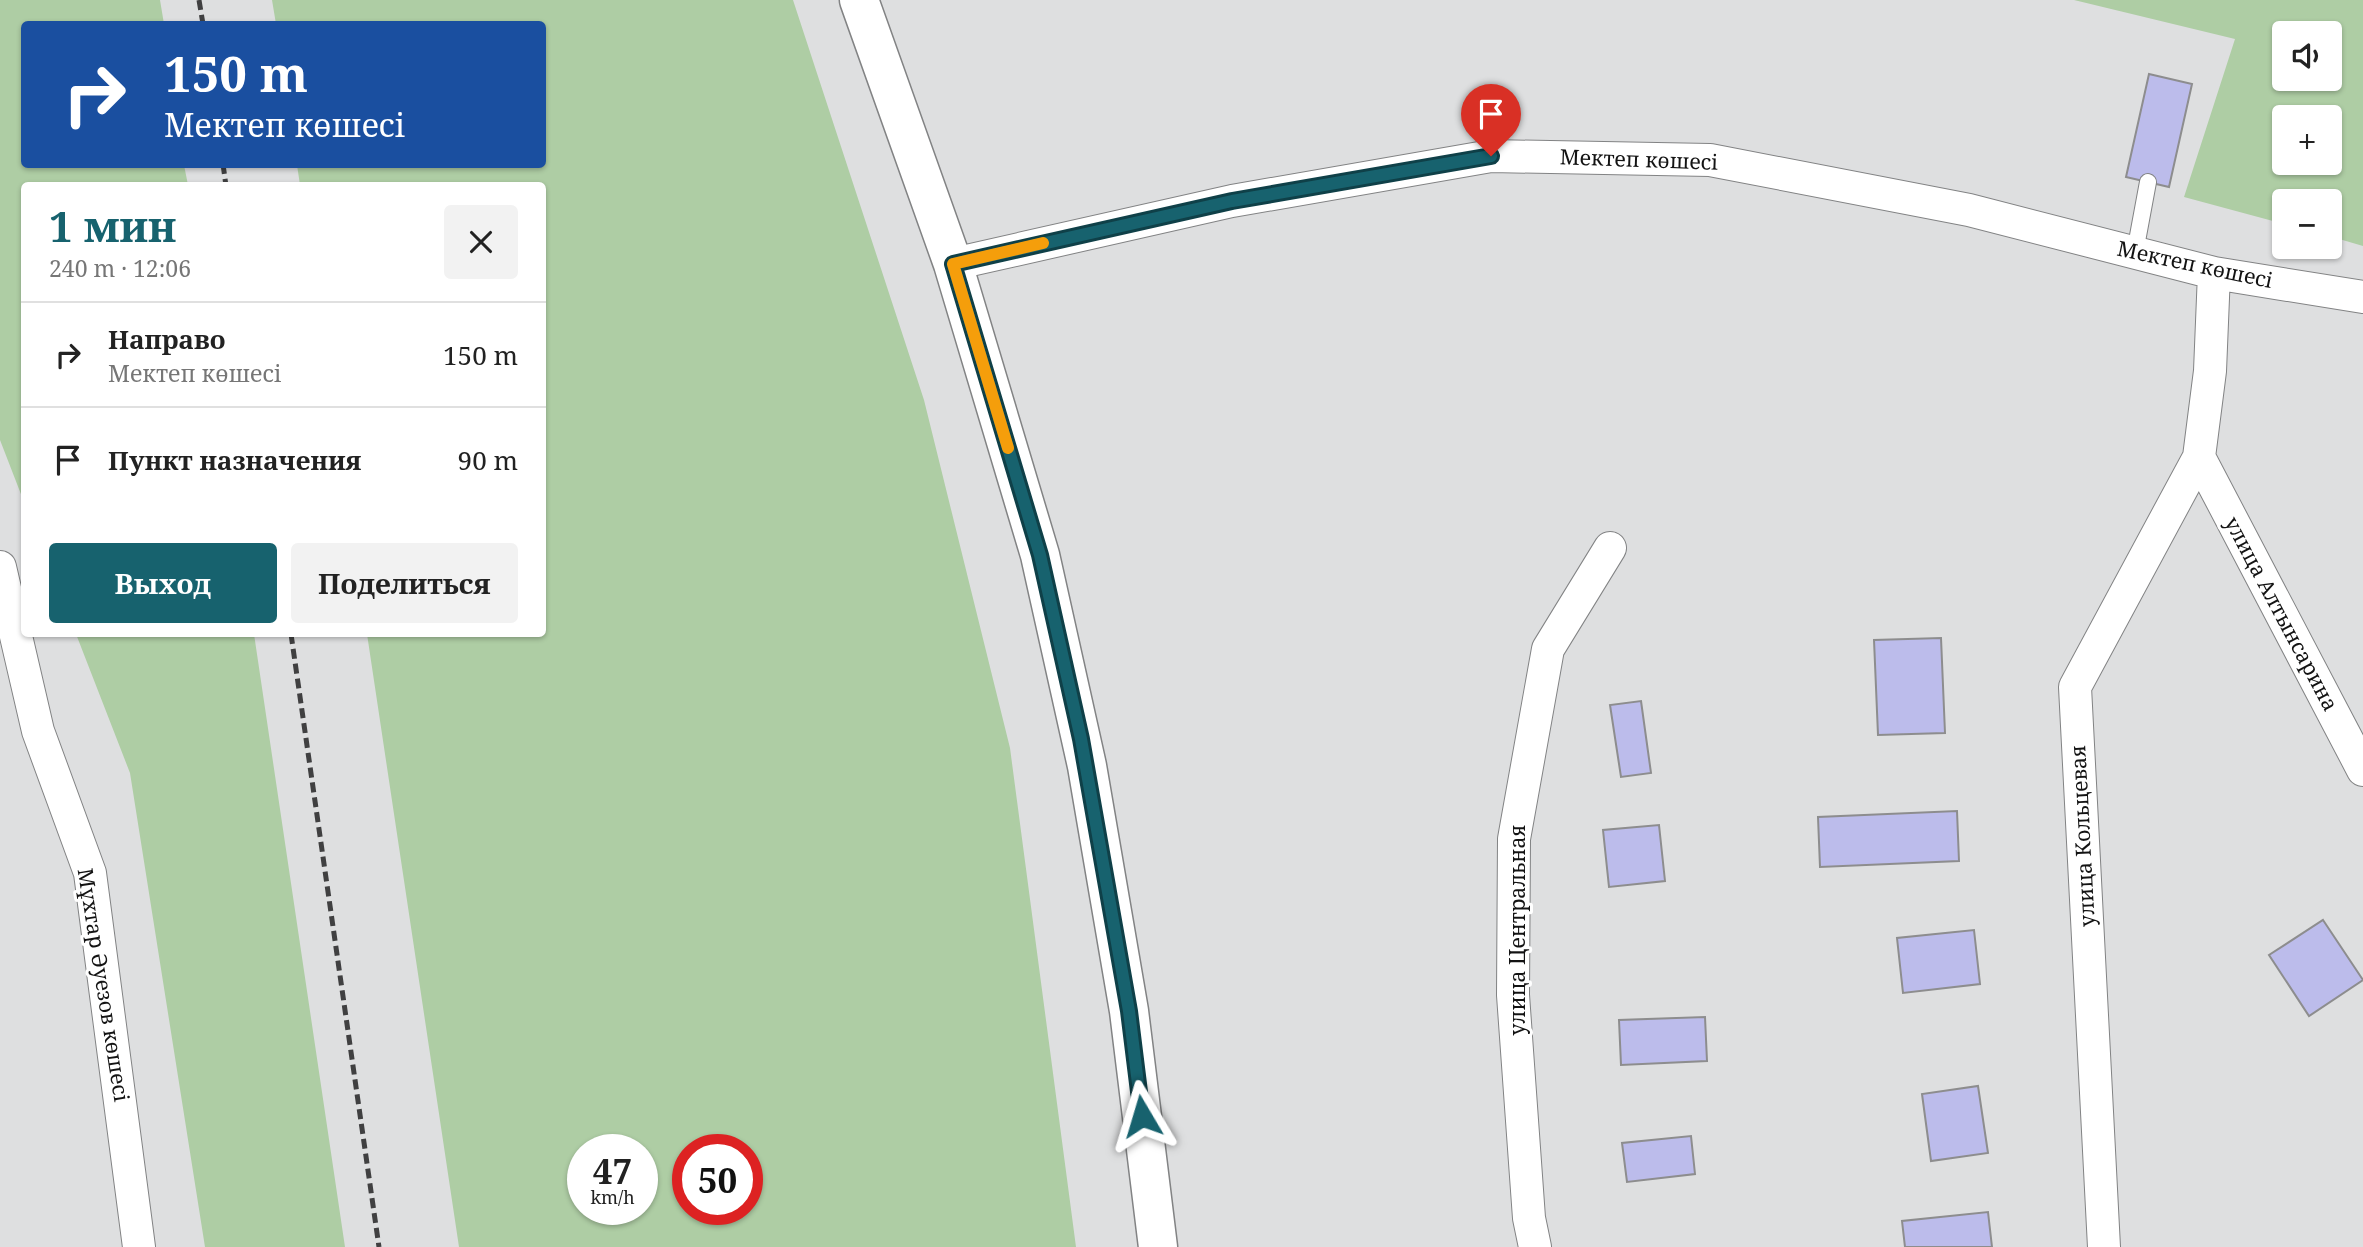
<!DOCTYPE html>
<html lang="ru">
<head>
<meta charset="utf-8">
<style>
  :root { --surface:#fff; --page:#f2f2f2; --text:#222; --muted:#767676; --line:#e0e0e0; --accent:#17626e }
  body { margin:0; font-family:"Noto Serif",serif; background:var(--page); color:var(--text); height:100vh; display:flex; flex-direction:column; font-size:26px; white-space:nowrap }
  * { box-sizing:border-box; margin:0 }
  p { font-size:23px; color:var(--muted) }
  .icon { flex:none; width:38px; height:38px; fill:none; stroke:currentColor; stroke-width:2; stroke-linecap:round; stroke-linejoin:round }
  .map { position:relative; flex:1; overflow:hidden }
  .drawer { position:absolute; left:21px; top:182px; width:525px; height:455px; display:flex; flex-direction:column; background:var(--surface); border-radius:7px; box-shadow:0 2px 5px #0004 }
  .drawer>* { flex:none }
  .guide { position:absolute; left:21px; top:21px; width:525px; height:147px; border-radius:7px; box-shadow:0 2px 5px #0004; background:#1a4fa0; color:#fff; overflow:hidden }
  .fabs { position:absolute; left:2272px; top:21px; display:grid; gap:14px }
  .fabs a { display:grid; place-items:center; width:70px; height:70px; border-radius:7px; background:var(--surface); box-shadow:0 2px 5px #0004; font-size:35px }
  .speed { position:absolute; left:567px; top:1134px; display:flex; gap:14px; font-size:35px; font-weight:700; text-align:center }
  .speed>* { display:grid; place-content:center; width:91px; height:91px; border-radius:50%; background:var(--surface); box-shadow:0 2px 5px #0004; line-height:1 }
  .speed small { font-size:18px; font-weight:400 }
  .speed .limit { border:10px solid #d22; background:#fff; color:#111 }
  .pin { position:absolute; display:grid; place-items:center; width:60px; height:60px; color:#fff; margin:-72px -30px; border-radius:50% 50% 50% 0; rotate:-45deg; box-shadow:0 0 7px #0007 }
  .pin .icon { rotate:45deg }
  .me { position:absolute; width:77px; margin:-38px; rotate:353deg; stroke-linejoin:round; filter:drop-shadow(0 0 5px #0008) }
  .turn { display:flex; align-items:center; gap:24px; height:147px; padding:0 28px; font-size:32px }
  .turn .icon { width:91px; height:91px; stroke-width:2.5 }
  .turn b { display:block; font-size:49px; line-height:60px }
  .round { display:grid; place-items:center; flex:none; width:74px; height:74px; border-radius:7px; background:var(--page) }
  .headline { display:flex; align-items:center; justify-content:space-between; height:119px; padding:0 28px }
  h1 { font-size:42px; font-weight:700; line-height:52px; color:var(--accent) }
  .cta { display:flex; gap:14px; margin-top:auto; padding:14px 28px }
  .cta a { flex:1; height:80px; border-radius:7px; background:var(--accent); color:#fff; font-size:28px; font-weight:700; line-height:80px; text-align:center }
  .cta a+a { background:var(--page); color:var(--text) }
  ul { padding:0; list-style:none }
  li { display:flex; align-items:center; gap:21px; height:105px; padding:0 28px; border-top:2px solid var(--line) }
  li div { flex:1 }
  li b { display:block; font-size:26px }
  li em { font-style:normal }
  .map>svg:first-child { display:block }
  .green { fill:#aecda4; fill-rule:evenodd }
  .building { fill:#bcbceb; stroke:#8d8d8e; stroke-width:2 }
  .lines { fill:none; stroke-linecap:round; stroke-linejoin:round }
  .lane-casing { stroke:#828384; stroke-width:18 }
  .street-casing { stroke:#828384; stroke-width:34 }
  .secondary-casing { stroke:#828384; stroke-width:41 }
  .lane { stroke:#fff; stroke-width:16 }
  .street { stroke:#fff; stroke-width:32 }
  .secondary { stroke:#fff; stroke-width:38 }
  .rail { stroke:#404041; stroke-width:5; stroke-dasharray:10 5; stroke-linecap:butt }
  .route-casing { stroke:#0f4048; stroke-width:18 }
  .route { stroke:#17626e; stroke-width:12 }
  .slow { stroke:#f59e0b; stroke-width:12 }
  .labels { text-anchor:middle; stroke-width:6; stroke-linejoin:round; paint-order:stroke }
  .street-label { font-size:21px; fill:#131313; stroke:#fff }
</style>
</head>
<body>
<div class="map">
<svg width="2363" height="1247" viewBox="0 0 2363 1247">
  <rect width="100%" height="100%" fill="#dedfe0"/>
  <!-- green -->
  <path class="green" d="M0,0H160L164,24H24V164L184,165L188,185L24,186V502L0,440Z
    M272,0H793L924,400L1010,748L1076,1247H459L367,634H542V186L300,185L297,165L542,164V24H276ZM583,1150H642V1209H583ZM688,1150H747V1209H688Z
    M2074,0H2363V246L2329,236V201H2284V224L2184,197L2235,39ZM2284,33H2329V79H2284ZM2284,117H2329V163H2284Z
    M76,634H254L345,1247H205L130,773Z"/>
  <!-- building -->
  <path class="building" d="M2149,74L2192,84L2169,187L2126,177Z
    M1941,638L1945,733L1878,735L1874,640Z
    M1641,701L1651,773L1621,777L1610,705Z
    M1957,811L1959,861L1820,867L1818,817Z
    M1659,825L1665,881L1609,887L1603,830Z
    M2323,920L2363,980L2309,1016L2269,955Z
    M1974,930L1980,984L1903,993L1897,938Z
    M1705,1017L1707,1061L1621,1065L1619,1020Z
    M1978,1086L1988,1153L1931,1161L1922,1094Z
    M1691,1136L1695,1174L1627,1182L1622,1143Z
    M1988,1212L1992,1247H1905L1902,1221Z"/>
  <g class="lines">
    <!-- lane casing -->
    <g class="lane-casing">
      <path id="lane" d="M2135,252L2148,182"/>
    </g>
    <!-- street casing -->
    <g class="street-casing">
      <path id="street" d="M953,264L1232,201L1491,156L1710,160L1969,210L2214,273L2363,297
        M2199,457L2363,770
        M0,567L38,731L90,873L139,1247
        M1535,1247L1529,1218L1513,995L1514,839L1548,649L1610,548
        M2104,1247L2075,687L2199,457L2210,371L2214,273"/>
    </g>
    <!-- secondary casing -->
    <g class="secondary-casing">
      <path id="secondary" d="M859,0L953,264L1040,555L1087,766L1129,1011L1158,1247"/>
    </g>
    <!-- lane -->
    <use href="#lane" class="lane"/>
    <!-- street -->
    <use href="#street" class="street"/>
    <!-- secondary -->
    <use href="#secondary" class="secondary"/>
    <!-- rail -->
    <path class="rail" d="M199,0L203,24
      M223,164L226,186
      M291,634L379,1247"/>
  </g>
  <g class="lines">
    <!-- route casing -->
    <g class="route-casing">
      <path id="route" d="M1142,1116L1129,1011L1081,739L1040,555L953,264L1232,201L1491,156"/>
    </g>
    <!-- route -->
    <use href="#route" class="route"/>
    <!-- slow -->
    <path class="slow" d="M1008,448L953,264L1043,243"/>
  </g>
  <g class="labels">
    <!-- street labels -->
    <g class="street-label">
      <text transform="translate(1639 160) rotate(2)" y="7">Мектеп көшесі</text>
      <text transform="translate(2195 265) rotate(12)" y="7">Мектеп көшесі</text>
      <text transform="translate(2281 614) rotate(62)" y="7">улица Алтынсарина</text>
      <text transform="translate(2083 836) rotate(-93)" y="7">улица Кольцевая</text>
      <text transform="translate(1518 930) rotate(-90)" y="7">улица Центральная</text>
      <text transform="translate(103 985) rotate(81)" y="7">Мұхтар Әуезов көшесі</text>
    </g>
  </g>
</svg>
<div class="fabs">
<a><svg class="icon" aria-label="sound" viewBox="0 0 24 24"><path d="M4 9h4l5-4v14l-5-4H4zM17 9q2 3 0 6"/></svg></a>
<a>+</a>
<a>−</a>
</div>
<div class="speed"><div>47<small>km/h</small></div><div class="limit">50</div></div>
<div class="pin" style="left:1491px;top:156px;background:#d93025"><svg class="icon" aria-label="arrive" viewBox="0 0 24 24"><path d="M6 21V4h12l-3 4 3 4H6"/></svg></div>
<svg class="me" style="left:1142px;top:1116px" viewBox="-20 -20 40 40"><path d="M0-17L14 15 0 8-14 15z" fill="#17626e" stroke="#fff" stroke-width="4"/></svg>
<div class="guide">
<div class="turn"><svg class="icon" aria-label="right" viewBox="0 0 24 24"><path d="M7 20v-9h11M14 6l5 5-5 5"/></svg><div><b>150 m</b>Мектеп көшесі</div></div>
</div>
<section class="drawer">
<div class="headline"><div><h1>1 мин</h1><p>240 m · 12:06</p></div><a class="round"><svg class="icon" aria-label="close" viewBox="0 0 24 24"><path d="M6 6l12 12M18 6L6 18"/></svg></a></div>
<ul>
<li><svg class="icon" aria-label="right" viewBox="0 0 24 24"><path d="M7 20v-9h11M14 6l5 5-5 5"/></svg><div><b>Направо</b><p>Мектеп көшесі</p></div><em>150 m</em></li>
<li><svg class="icon" aria-label="arrive" viewBox="0 0 24 24"><path d="M6 21V4h12l-3 4 3 4H6"/></svg><div><b>Пункт назначения</b></div><em>90 m</em></li>
</ul>
<div class="cta"><a>Выход</a><a>Поделиться</a></div>
</section>
</div>
</body>
</html>
